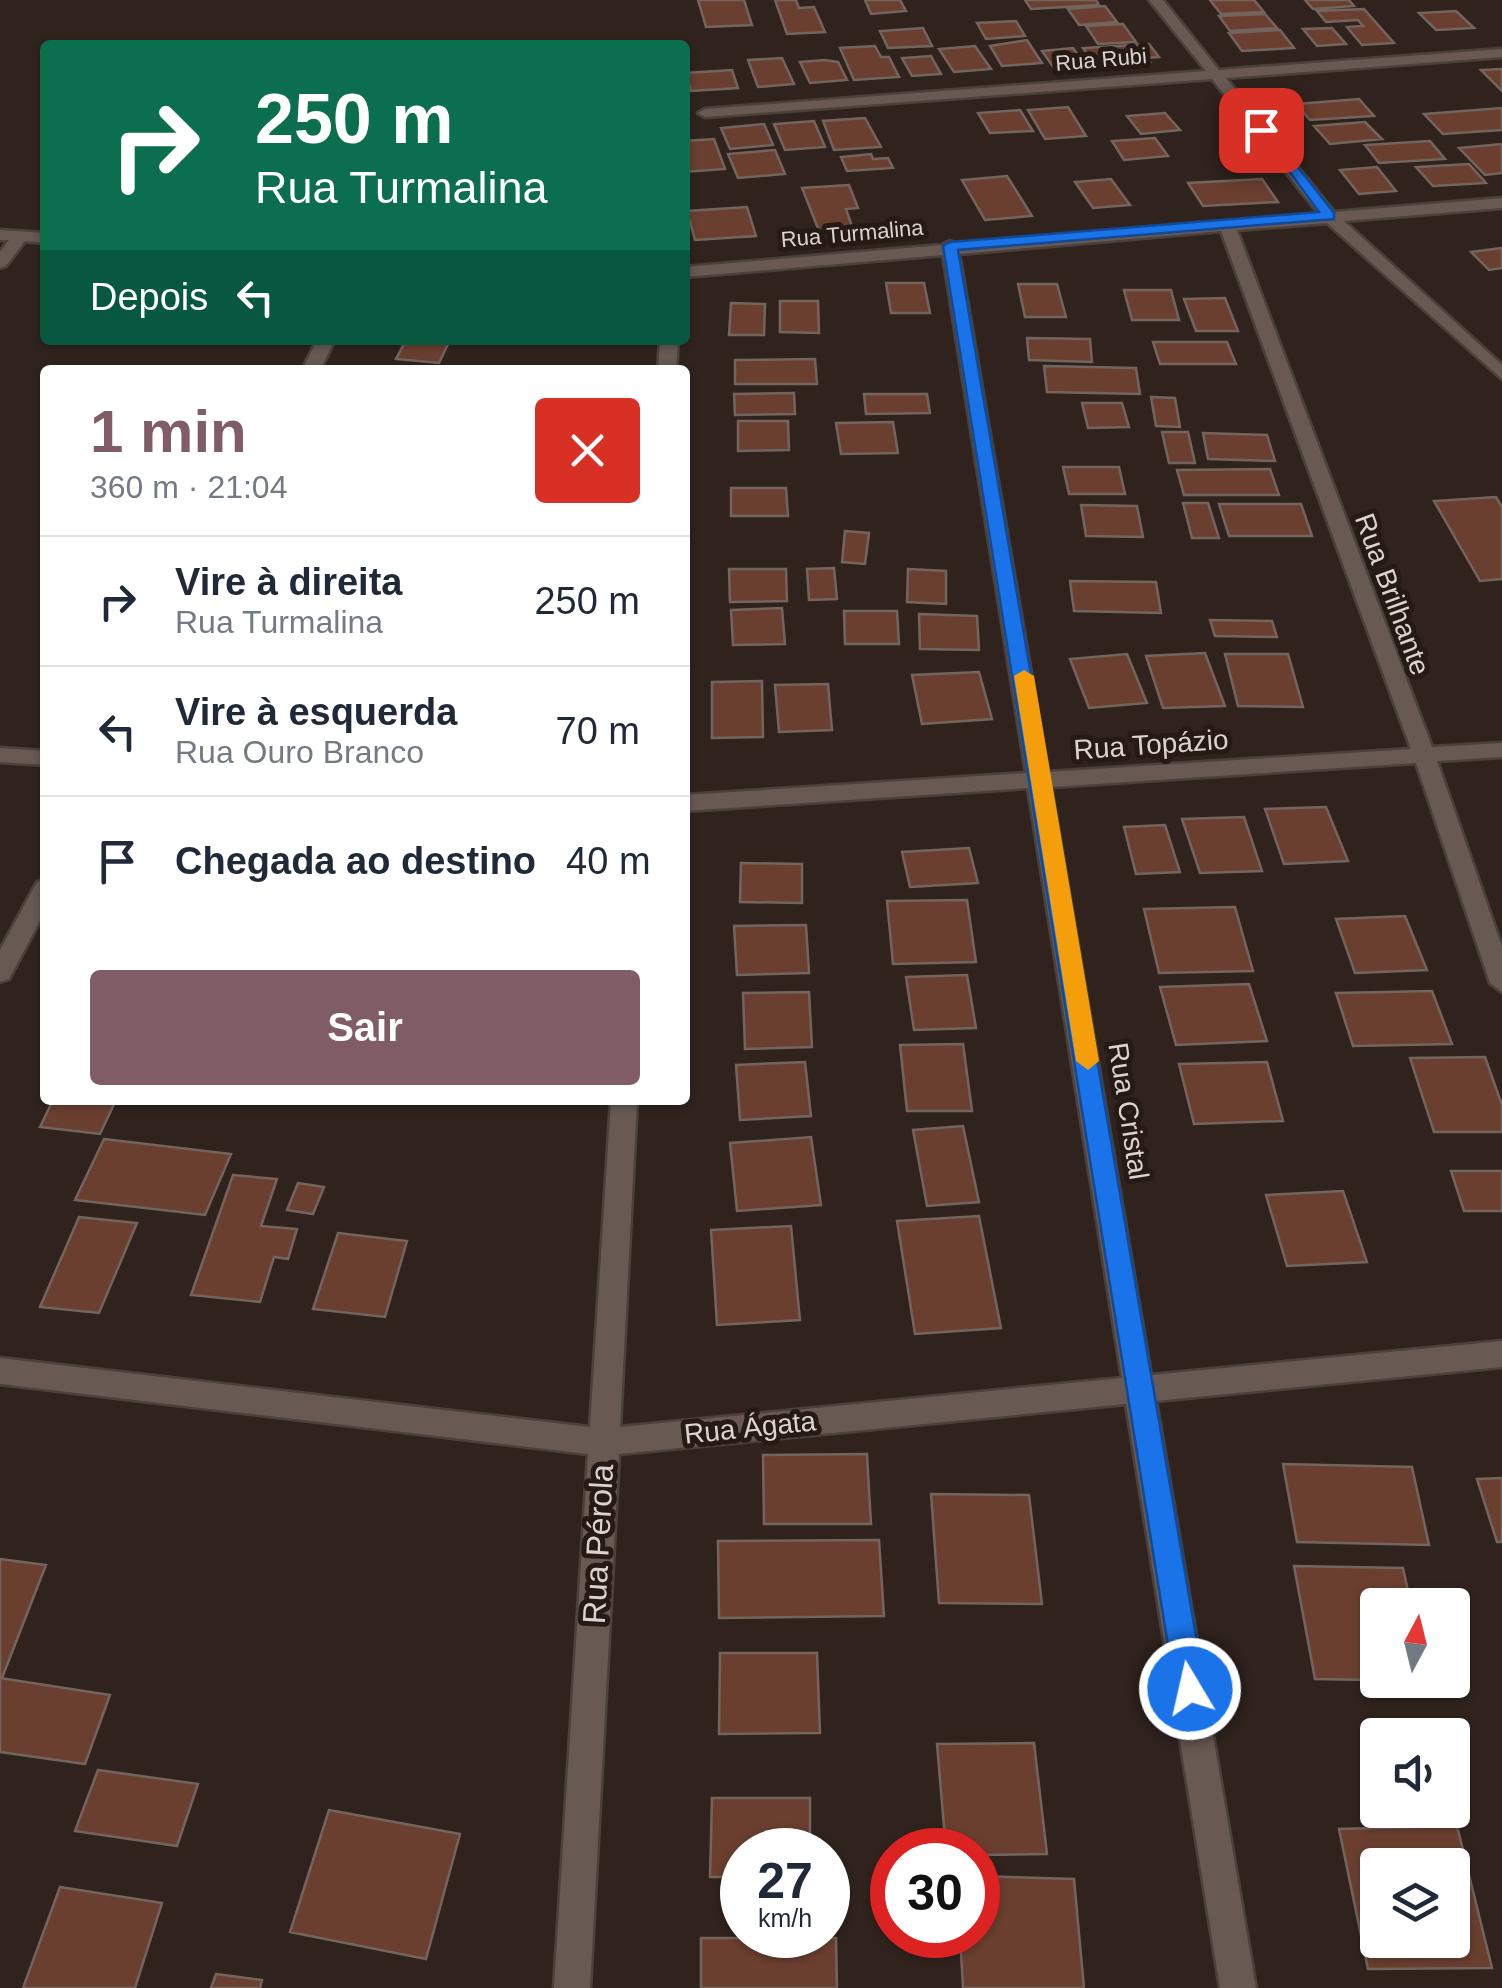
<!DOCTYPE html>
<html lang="pt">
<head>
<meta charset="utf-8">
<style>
  :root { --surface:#fff; --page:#f6f6f7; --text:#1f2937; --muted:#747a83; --line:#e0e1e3; --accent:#7f5c66 }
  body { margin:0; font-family:Helvetica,sans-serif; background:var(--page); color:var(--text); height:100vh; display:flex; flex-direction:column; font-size:38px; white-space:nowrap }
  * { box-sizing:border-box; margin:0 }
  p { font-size:32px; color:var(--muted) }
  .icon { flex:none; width:55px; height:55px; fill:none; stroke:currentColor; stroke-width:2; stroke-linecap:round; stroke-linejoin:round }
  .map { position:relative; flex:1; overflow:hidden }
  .drawer { position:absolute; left:40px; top:365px; width:650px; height:740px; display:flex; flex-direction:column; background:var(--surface); border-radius:10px; box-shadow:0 2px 8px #0004 }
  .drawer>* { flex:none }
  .hud { position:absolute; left:40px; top:40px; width:650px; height:305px; border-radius:10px; box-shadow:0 2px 8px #0004; background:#0b6e4f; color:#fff; overflow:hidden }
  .needle { width:65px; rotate:7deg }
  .controls { position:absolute; left:1360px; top:1588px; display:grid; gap:20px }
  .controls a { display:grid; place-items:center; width:110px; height:110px; border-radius:10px; background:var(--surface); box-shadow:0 2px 8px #0004; font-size:50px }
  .speed { position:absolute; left:720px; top:1828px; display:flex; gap:20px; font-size:50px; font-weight:700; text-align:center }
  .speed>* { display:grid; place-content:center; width:130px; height:130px; border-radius:50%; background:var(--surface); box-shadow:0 2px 8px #0004; line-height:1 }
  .speed small { font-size:25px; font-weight:400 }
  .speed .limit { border:15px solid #d22; background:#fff; color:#111 }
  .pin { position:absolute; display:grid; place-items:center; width:85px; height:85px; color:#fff; margin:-42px; border-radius:20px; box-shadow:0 5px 15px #0006 }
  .me { position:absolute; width:110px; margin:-55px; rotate:351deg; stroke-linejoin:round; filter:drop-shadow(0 0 8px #0008) }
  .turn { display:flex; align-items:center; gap:35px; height:210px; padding:0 50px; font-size:45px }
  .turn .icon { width:130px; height:130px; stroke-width:2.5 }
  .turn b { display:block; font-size:70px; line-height:85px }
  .then { display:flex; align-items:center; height:95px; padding:0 50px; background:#0003; gap:20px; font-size:38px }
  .round { display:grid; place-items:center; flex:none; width:105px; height:105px; border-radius:10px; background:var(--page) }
  .summary { display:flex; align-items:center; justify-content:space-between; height:170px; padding:0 50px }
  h1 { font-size:60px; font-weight:600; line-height:75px; color:var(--accent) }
  .cta { display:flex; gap:20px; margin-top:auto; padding:20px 50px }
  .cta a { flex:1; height:115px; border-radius:10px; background:var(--accent); color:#fff; font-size:40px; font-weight:600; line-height:115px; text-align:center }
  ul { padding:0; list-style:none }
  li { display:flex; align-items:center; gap:30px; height:130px; padding:0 50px; border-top:2px solid var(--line) }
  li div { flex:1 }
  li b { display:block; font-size:38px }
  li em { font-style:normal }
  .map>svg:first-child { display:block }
  .building { fill:#6a3f2f; stroke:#73645e; stroke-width:2.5; fill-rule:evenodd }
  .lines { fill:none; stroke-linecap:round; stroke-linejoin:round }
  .minor-casing { stroke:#4a403c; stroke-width:5 }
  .minor { fill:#685953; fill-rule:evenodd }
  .route { fill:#1a73e8; stroke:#114b97; stroke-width:2.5 }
  .slow { fill:#f59e0b }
  .labels { text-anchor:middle; stroke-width:10; stroke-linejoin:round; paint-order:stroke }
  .far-street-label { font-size:22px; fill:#dcd3d0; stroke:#261a15 }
  .street-label { font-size:28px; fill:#dcd3d0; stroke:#261a15 }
  .near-street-label { font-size:32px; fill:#dcd3d0; stroke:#261a15 }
</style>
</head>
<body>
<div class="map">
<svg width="1502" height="1988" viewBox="0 0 1502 1988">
  <rect width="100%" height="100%" fill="#30231e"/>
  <!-- building -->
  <path class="building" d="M698,0H744L752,25L706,27Z
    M775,0H796L799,8L814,7L825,32L787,34Z
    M865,0H900L906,11L871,14Z
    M1025,0H1096L1099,5L1031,9Z
    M1210,0H1254L1264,12L1221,14Z
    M1305,0H1349L1354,6L1313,9Z
    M1105,6L1117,22L1079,25L1068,9Z
    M1364,9L1394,43L1362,45L1347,27L1363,26L1358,20L1326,22L1317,11Z
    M1456,11L1474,28L1436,30L1419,13Z
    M1265,14L1277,28L1230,31L1219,16Z
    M1016,21L1025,36L986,39L977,23Z
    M1123,24L1136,42L1098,44L1086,26Z
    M923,28L932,46L888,48L880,31Z
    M1332,28L1346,44L1317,46L1303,29Z
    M1280,30L1294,48L1242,51L1229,33Z
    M1027,40L1042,63L1002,66L990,46Z
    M1149,44L1159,57L1147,58L1150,62L1095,65L1083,48Z
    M875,46L881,57H889L899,77L854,80L840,48Z
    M975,46L991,69L954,72L939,49Z
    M1073,48L1086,66L1054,68L1042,51Z
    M931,56L941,74L912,76L902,58Z
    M782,58L794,84L758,87L748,60Z
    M824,60L838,62L847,80L810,83L800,62Z
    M1502,69V91L1481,70Z
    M732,70L738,88L691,91L686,73Z
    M1359,99L1374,116L1310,120L1296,104Z
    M1068,107L1086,136L1045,139L1028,110Z
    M1502,108V130L1443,134L1424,114Z
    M1020,110L1033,131L990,133L978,113Z
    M1165,113L1180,130L1141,134L1127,116Z
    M865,118L881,147L834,150L823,121Z
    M814,121L825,147L785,150L774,124Z
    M1365,122L1382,139L1330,144L1314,126Z
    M764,124L773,145L730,149L721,128Z
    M1155,138L1168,156L1124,160L1112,141Z
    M714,139L725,169L685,172V141Z
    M1430,141L1445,159L1379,163L1365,145Z
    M1502,144V173L1485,175L1459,148Z
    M775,150L785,174L738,178L728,154Z
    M871,154L873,159L888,158L893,168L847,171L841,157Z
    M1469,164L1486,183L1433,186L1416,167Z
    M1377,167L1396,191L1359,194L1340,170Z
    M1007,176L1032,216L985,220L962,180Z
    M1111,179L1130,205L1093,208L1075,182Z
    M1262,179L1278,202L1203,206L1188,183Z
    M849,185L858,208L846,209L853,229L819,231L802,188Z
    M747,207L756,236L695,240L687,211Z
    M1502,248V268L1489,270L1471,252Z
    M886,283H924L930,313H891Z
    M1018,284H1057L1066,317H1025Z
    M1124,290H1171L1179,320H1132Z
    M1225,298L1238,331H1196L1184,299Z
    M780,301H818L819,333L780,332Z
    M731,303L765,304L764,335H729Z
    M1027,338L1090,339L1092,362L1029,360Z
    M406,340H450L439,363L396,359Z
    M1153,342H1227L1236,364H1160Z
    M815,359L817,384H735V360Z
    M1044,366L1136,368L1140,394L1047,392Z
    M794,393L795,414L735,415L734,394Z
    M864,394H927L930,413L866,414Z
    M1151,397L1175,398L1180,427L1156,426Z
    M1082,403H1122L1129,427L1088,428Z
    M738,421H788L789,450L738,451Z
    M893,422L898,453L841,454L836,423Z
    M1162,432H1188L1195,463H1169Z
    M1203,433L1267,435L1275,461L1208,459Z
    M1063,467H1119L1125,494H1069Z
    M1270,469L1279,495H1184L1177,470Z
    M731,488H786L788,516H731Z
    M1496,497L1502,507V579L1480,581L1434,501Z
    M1183,503H1208L1219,538H1192Z
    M1219,504H1301L1312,536H1229Z
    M1081,505L1137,506L1143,537L1086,536Z
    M845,531L869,533L865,564L842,562Z
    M834,568L837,599L809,600L807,569Z
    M729,569H786L787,601L730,602Z
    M908,569L946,571V604L907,602Z
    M1070,581L1156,582L1161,613L1074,611Z
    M782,608L785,644L733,645L731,610Z
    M844,611H897L899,644H845Z
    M919,614L977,616L979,650L920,649Z
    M1210,620L1272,621L1277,637L1215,636Z
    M1205,653L1225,706L1163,708L1146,656Z
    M1127,654L1147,703L1089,708L1070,659Z
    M1225,654H1288L1303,707L1238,706Z
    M979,672L992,719L922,724L912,675Z
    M762,681L763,737L712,738V682Z
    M828,684L832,730L779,732L775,685Z
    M1326,807L1348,861L1284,864L1265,809Z
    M1244,817L1262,871L1200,873L1182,819Z
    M1165,825L1180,872L1136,874L1124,827Z
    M969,848L978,883L910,887L902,852Z
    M741,863L802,864V903L740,902Z
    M967,900L976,962L893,964L887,901Z
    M1235,907L1253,971L1159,973L1144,909Z
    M1405,916L1427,970L1355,973L1336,919Z
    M806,925L809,973L737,975L734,926Z
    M967,975L976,1028L914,1030L906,977Z
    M1249,984L1267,1041L1176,1045L1160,987Z
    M1432,991L1452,1044L1353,1046L1336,993Z
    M809,992L812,1047L745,1049L743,993Z
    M963,1044L972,1111H907L900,1045Z
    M1485,1057L1502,1105V1132H1434L1410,1058Z
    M805,1062L811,1116L740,1120L736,1065Z
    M1267,1062L1283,1121L1194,1124L1179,1064Z
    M53,1100H116L100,1134L40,1127Z
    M963,1126L979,1202L927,1206L913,1130Z
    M811,1137L821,1205L737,1211L730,1143Z
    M104,1139L231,1154L205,1215L75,1200Z
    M1451,1171H1502V1211H1464Z
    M233,1175L277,1179L261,1226L297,1229L288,1259L274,1257L260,1302L191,1295Z
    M298,1183L324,1187L313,1214L287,1210Z
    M1343,1191L1367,1262L1287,1266L1266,1195Z
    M979,1216L1001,1328L915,1334L897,1221Z
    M79,1217L137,1223L99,1313L40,1307Z
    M791,1226L800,1320L717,1325L711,1230Z
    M338,1233L407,1241L385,1317L313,1309Z
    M867,1454L871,1524H764L763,1455Z
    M1283,1464L1412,1467L1429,1545L1297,1542Z
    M1502,1478V1542H1497L1477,1479Z
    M931,1494L1029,1495L1042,1604L939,1603Z
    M879,1540L884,1616L719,1618L718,1541Z
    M0,1559L46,1565L2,1678H0Z
    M1294,1566L1403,1568L1411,1605H1378V1680L1428,1681L1315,1679Z
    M720,1653H817L820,1733L719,1734Z
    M0,1678L110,1695L85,1764L0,1752Z
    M1034,1743L1047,1854L978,1855V1850H946L937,1744Z
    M98,1770L198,1784L177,1846L75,1831Z
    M712,1798H810V1850H742V1877H710Z
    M329,1810L460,1834L426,1959L290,1932Z
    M1457,1826L1492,1968L1368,1969L1339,1829ZM1378,1865H1452V1940H1378Z
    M978,1876L1074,1879L1084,1988H963L960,1935H978Z
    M60,1887L162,1903L135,1988H23Z
    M701,1938H836L837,1988H701Z
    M216,1974L262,1980L260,1988H211Z"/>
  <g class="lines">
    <!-- minor casing -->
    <g class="minor-casing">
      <path id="minor" d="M1149,0H1163L1219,70L1502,49V57L1226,78L1334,212L1502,198V208L1344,221L1502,365V379L1327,223L1237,230L1432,747L1502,743V757L1437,761L1502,947V992L1490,983L1416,763L1051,787L1151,1375L1502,1341V1367L1156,1401L1256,1988H1220L1126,1404L619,1454L590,1988H554L588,1454L0,1384V1358L590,1427L611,1100H637L620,1427L1122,1378L1028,788L685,811V795L1026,773L943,255L685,277V267L942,245L950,241L957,244L1319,214L1212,79L705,117L698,113L705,109L1206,71ZM1221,231L1411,749L1048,772L959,254Z
        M0,230L45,233V243L25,241L6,266L0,268V252L9,240H0Z
        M317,340H335L320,370H302Z
        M660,340H678L676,370H658Z
        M0,748L45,751V765L0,762Z
        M45,880V911L9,979L0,982V950L37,882Z"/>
    </g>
    <!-- minor -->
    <use href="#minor" class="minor"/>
  </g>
  <!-- route -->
  <path class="route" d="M1257,127H1266L1334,213V219L958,250L1205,1689L1200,1699L1190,1704L1179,1699L1175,1689L943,246L950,242L1319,212Z"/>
  <!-- slow -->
  <path class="slow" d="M1024,670L1034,676L1099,1061L1088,1070L1076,1061L1014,676Z"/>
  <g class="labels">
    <!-- far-street labels -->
    <g class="far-street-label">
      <text transform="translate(1101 59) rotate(-5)" y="8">Rua Rubi</text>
      <text transform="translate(852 233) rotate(-5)" y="8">Rua Turmalina</text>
    </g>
    <!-- street labels -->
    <g class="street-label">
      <text transform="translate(1393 594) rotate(70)" y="10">Rua Brilhante</text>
      <text transform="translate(1151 744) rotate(-4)" y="10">Rua Topázio</text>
      <text transform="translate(1129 1111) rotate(81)" y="10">Rua Cristal</text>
      <text transform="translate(750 1427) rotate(-6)" y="10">Rua Ágata</text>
    </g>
    <!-- near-street labels -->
    <g class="near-street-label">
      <text transform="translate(598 1544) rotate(-87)" y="11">Rua Pérola</text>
    </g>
  </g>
</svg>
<div class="controls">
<a><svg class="needle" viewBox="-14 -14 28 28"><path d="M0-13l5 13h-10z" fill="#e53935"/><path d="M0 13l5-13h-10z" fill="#747a83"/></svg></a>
<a><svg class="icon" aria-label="sound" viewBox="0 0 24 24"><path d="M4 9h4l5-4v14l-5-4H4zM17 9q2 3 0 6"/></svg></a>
<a><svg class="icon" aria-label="layers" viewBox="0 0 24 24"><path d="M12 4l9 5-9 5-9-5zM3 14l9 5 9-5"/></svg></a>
</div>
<div class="speed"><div>27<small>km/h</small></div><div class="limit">30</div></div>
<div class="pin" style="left:1261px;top:130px;background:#d93025"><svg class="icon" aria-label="arrive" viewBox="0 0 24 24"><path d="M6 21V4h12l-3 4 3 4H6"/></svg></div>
<svg class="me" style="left:1190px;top:1689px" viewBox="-20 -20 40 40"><circle r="17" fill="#1a73e8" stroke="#fff" stroke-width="3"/><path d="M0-11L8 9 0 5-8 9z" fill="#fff"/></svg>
<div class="hud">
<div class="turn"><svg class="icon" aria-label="right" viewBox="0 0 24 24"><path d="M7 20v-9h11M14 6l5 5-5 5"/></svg><div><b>250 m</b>Rua Turmalina</div></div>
<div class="then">Depois<svg class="icon" aria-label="left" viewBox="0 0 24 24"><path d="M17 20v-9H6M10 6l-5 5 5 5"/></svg></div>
</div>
<section class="drawer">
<div class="summary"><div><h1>1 min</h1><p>360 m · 21:04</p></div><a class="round" style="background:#d93025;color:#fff"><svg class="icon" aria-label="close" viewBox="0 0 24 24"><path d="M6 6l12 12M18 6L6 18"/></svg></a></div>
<ul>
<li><svg class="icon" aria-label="right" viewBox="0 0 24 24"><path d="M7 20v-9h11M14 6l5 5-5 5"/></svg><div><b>Vire à direita</b><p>Rua Turmalina</p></div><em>250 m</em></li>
<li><svg class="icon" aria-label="left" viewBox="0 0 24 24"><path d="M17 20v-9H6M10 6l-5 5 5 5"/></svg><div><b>Vire à esquerda</b><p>Rua Ouro Branco</p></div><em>70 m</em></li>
<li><svg class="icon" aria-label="arrive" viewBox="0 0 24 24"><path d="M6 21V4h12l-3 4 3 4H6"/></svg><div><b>Chegada ao destino</b></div><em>40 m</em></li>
</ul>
<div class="cta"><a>Sair</a></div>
</section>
</div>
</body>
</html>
